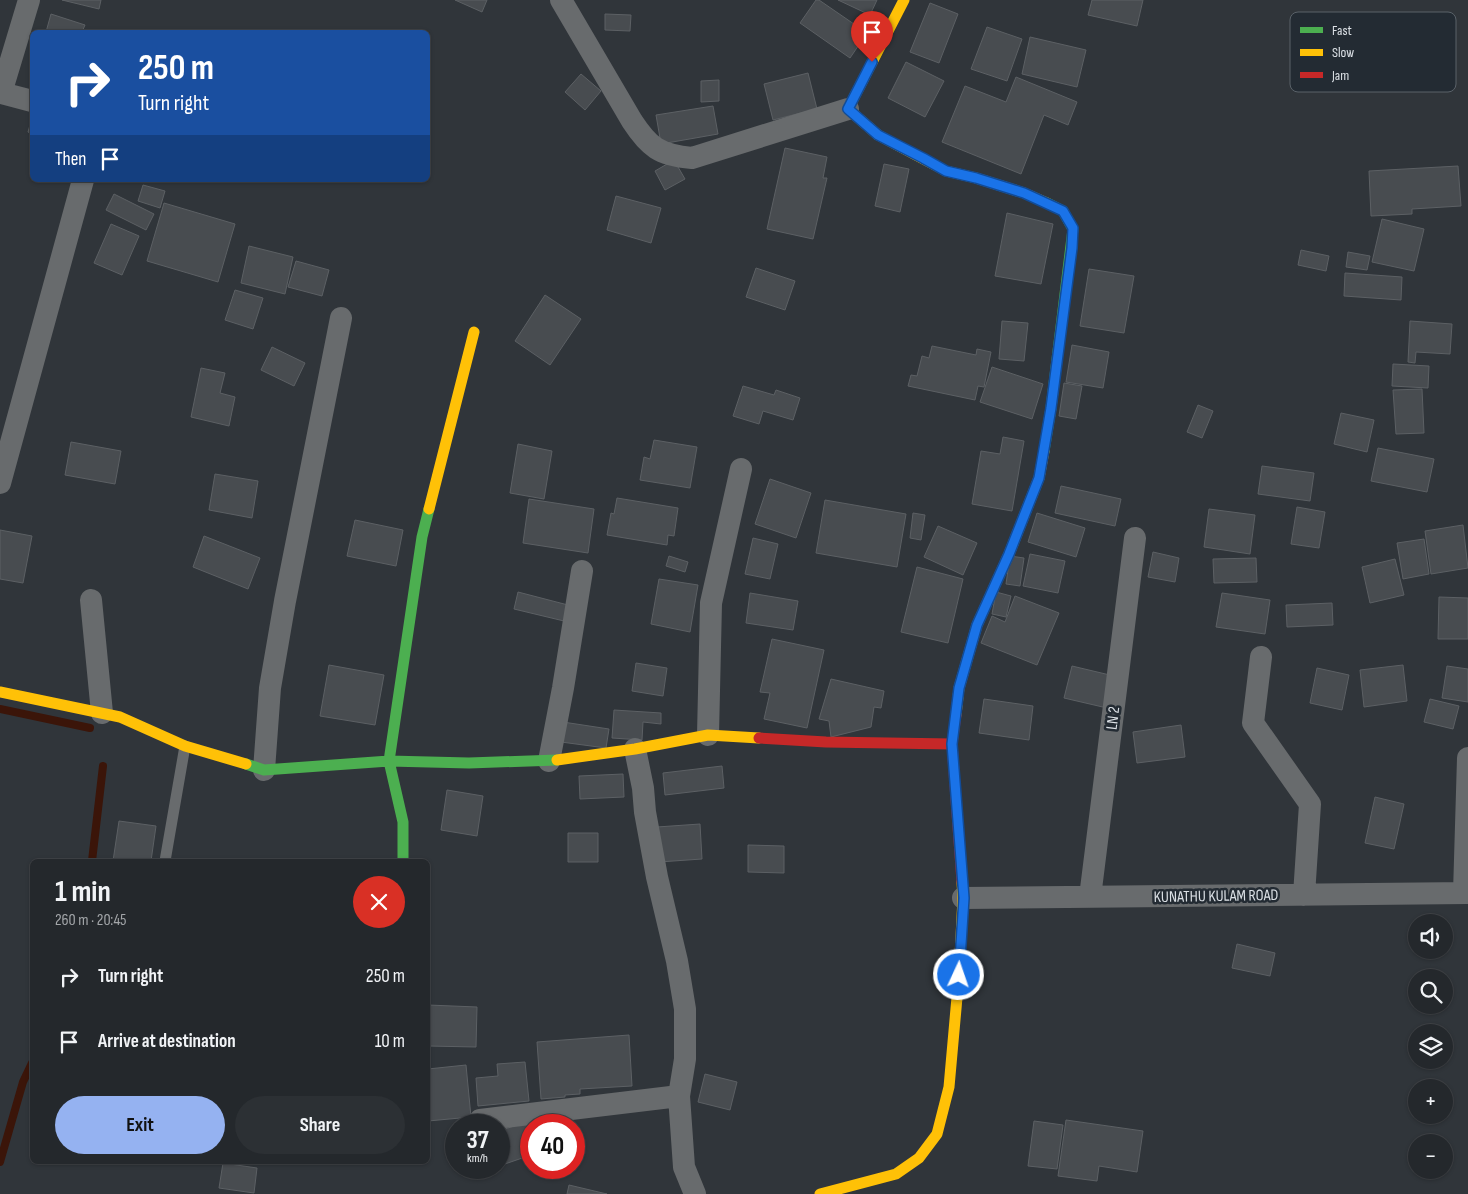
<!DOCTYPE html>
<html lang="en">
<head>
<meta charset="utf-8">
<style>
  :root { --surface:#24282c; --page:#2c3034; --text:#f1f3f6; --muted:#a3a6a9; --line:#414448; --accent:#95b2f1 }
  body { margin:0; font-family:"Sofia Sans Condensed",sans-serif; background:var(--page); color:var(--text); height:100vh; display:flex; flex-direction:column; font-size:19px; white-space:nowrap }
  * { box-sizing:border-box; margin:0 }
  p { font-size:16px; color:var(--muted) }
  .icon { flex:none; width:28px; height:28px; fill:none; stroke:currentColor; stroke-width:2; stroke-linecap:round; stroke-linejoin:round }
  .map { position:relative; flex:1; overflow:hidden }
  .details { position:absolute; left:30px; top:859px; width:400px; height:305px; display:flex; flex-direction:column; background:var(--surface); border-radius:8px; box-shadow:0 1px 4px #0004,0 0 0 1px var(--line) }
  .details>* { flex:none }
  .top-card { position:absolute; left:30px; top:30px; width:400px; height:152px; border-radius:8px; box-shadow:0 1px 4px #0004,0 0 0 1px var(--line); background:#1a4fa0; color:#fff; overflow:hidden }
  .buttons { position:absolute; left:1408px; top:914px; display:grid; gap:10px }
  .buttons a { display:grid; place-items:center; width:45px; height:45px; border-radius:50%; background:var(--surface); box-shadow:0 1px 4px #0004,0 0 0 1px var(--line); font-size:25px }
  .speed { position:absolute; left:445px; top:1114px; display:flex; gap:10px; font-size:25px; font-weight:700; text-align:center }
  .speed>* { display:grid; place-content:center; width:65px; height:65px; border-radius:50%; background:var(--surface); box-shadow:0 1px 4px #0004,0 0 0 1px var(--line); line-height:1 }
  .speed small { font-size:12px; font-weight:400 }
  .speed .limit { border:8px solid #d22; background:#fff; color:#111 }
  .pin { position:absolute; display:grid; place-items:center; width:42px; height:42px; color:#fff; margin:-51px -21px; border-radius:50% 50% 50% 0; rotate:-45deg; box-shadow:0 0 5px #0007 }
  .pin .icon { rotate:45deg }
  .me { position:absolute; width:55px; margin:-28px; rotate:3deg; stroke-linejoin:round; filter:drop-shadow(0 0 4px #0008) }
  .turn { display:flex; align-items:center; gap:18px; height:105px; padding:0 25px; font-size:22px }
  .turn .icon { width:65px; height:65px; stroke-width:2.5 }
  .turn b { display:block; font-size:35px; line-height:42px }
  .then { display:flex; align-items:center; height:48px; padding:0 25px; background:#0003; gap:10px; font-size:19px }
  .round { display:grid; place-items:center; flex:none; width:52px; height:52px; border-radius:26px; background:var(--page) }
  .head { display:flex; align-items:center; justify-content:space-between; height:85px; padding:0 25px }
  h1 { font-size:30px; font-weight:700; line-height:38px }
  .cta { display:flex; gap:10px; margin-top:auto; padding:10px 25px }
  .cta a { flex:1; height:58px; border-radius:30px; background:var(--accent); color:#111; font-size:20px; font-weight:700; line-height:58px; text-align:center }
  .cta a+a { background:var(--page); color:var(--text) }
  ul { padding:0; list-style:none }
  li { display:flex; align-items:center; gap:15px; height:65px; padding:0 25px }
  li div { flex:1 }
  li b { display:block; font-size:19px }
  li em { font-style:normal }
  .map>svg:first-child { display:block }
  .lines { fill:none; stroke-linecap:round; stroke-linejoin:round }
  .stream { stroke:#3b1509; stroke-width:8 }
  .building { fill:#484c50; stroke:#5c6064 }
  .lane { stroke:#686b6d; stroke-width:11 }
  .street { stroke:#686b6d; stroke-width:22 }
  .fast { stroke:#4caf50; stroke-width:11 }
  .slow { stroke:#ffc107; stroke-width:11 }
  .jam { stroke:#c62828; stroke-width:11 }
  .route-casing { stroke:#114b97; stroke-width:12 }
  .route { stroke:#1a73e8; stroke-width:9 }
  .labels { text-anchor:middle; stroke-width:5; stroke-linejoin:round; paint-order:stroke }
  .street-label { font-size:16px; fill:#dce1e6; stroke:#232b33 }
  .key { fill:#232b33; stroke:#5a6269; stroke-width:1 }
  .key-label { font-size:14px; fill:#dce1e6 }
</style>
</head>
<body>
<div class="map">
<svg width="1468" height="1194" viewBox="0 0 1468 1194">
  <rect width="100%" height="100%" fill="#30353a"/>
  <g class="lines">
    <!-- stream -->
    <path class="stream" d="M0,709L90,728
      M92,861L103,766
      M0,1162L23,1082L32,1063"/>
  </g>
  <!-- building -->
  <path class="building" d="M62,0H101L99,9Z
    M455,0H487L482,12Z
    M816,0H819L867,33L850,58L800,23Z
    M838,0H877L870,15Z
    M1092,0H1143L1137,26L1088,15Z
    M930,3L958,14L939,63L910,52Z
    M51,14L85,25L82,32H46Z
    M605,14L631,15L630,31L605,30Z
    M987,27L1022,39L1007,81L971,69Z
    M1030,37L1086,50L1077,87L1022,74Z
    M906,62L944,81L925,117L888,98Z
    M808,73L817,109L773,120L764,84Z
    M581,74L601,91L585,110L565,92Z
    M1016,77L1077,102L1068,125L1044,115L1021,174L942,142L965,86L1006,102Z
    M719,80V101L701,102V81Z
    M713,106L718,134L661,144L656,115Z
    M32,118V134L28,132Z
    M785,148L827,157L823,178H827L813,239L767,229Z
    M674,160L685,179L665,190L655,171Z
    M884,164L909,169L900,212L875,206Z
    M1458,166L1461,206L1412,209V214L1371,216L1369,171Z
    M143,185L165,191L160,208L138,201Z
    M114,194L154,214L146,230L106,210Z
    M616,196L661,208L651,243L607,230Z
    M164,203L235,224L218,282L147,261Z
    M1007,213L1053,224L1041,284L995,276Z
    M1382,219L1424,229L1414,271L1372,262Z
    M111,224L139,236L122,275L94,263Z
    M249,246L293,257L285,294L241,283Z
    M1301,250L1329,256L1326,271L1298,265Z
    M1348,252L1370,256L1367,270L1346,267Z
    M296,261L329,270L322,296L288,287Z
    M756,268L795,281L785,310L746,297Z
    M1089,269L1134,276L1124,333L1080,326Z
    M1345,273L1402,277L1401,300L1344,296Z
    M235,290L263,298L253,329L225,320Z
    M545,295L581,319L550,365L515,341Z
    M1002,321L1028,323L1024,361L999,359Z
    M1410,321L1452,324L1450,354L1416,352L1415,363L1408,362Z
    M1072,345L1109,352L1103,388L1066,382Z
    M932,346L976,355L977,349L991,352L984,387L978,386L975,400L908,386L911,375L917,376L922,356L929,358Z
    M272,347L305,363L294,386L261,370Z
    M1393,364L1429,366L1428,388L1392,386Z
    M992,367L1043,384L1032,419L980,402Z
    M201,368L225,373L220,393L235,397L229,426L191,417Z
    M1064,383L1082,386L1076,419L1059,416Z
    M743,386L774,395L776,390L800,398L793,420L763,411L759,424L733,416Z
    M1422,389L1424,433L1396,434L1393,390Z
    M1198,405L1213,411L1202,438L1187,432Z
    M1341,413L1374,420L1367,452L1334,444Z
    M1003,437L1024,441L1012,511L972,504L981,451L1000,454Z
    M654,440L697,447L690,488L640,480L644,457L650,459Z
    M71,442L121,451L115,484L65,475Z
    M518,444L552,451L544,499L510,493Z
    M1378,448L1434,459L1427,492L1371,481Z
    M1262,466L1314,473L1310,501L1258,494Z
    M215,474L258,481L252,518L209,510Z
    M770,479L811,493L796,538L755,524Z
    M1061,486L1121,499L1115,526L1055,513Z
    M617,498L678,508L674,536L668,535L667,545L607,535L611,513L614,514Z
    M529,499L594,509L588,553L523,543Z
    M825,500L906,514L897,567L816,553Z
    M1297,507L1325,512L1319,548L1291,544Z
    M1209,509L1255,515L1250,554L1204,547Z
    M913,513L925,515L921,540L910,538Z
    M1037,513L1085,528L1076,557L1028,542Z
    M355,520L403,530L396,566L347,556Z
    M1463,525L1468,568L1431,574L1425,531Z
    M938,526L977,543L963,575L924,557Z
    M0,530L32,536L23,583L0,579Z
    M204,536L260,558L248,589L193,567Z
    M753,538L778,544L770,579L745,574Z
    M1424,539L1429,574L1403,579L1397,543Z
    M1153,552L1179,558L1175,582L1148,577Z
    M1030,554L1065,561L1058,593L1023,586Z
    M669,556L688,562L685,572L666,566Z
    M1010,556L1024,558L1020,586L1006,584Z
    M1256,558L1257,582L1214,583L1213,559Z
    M1395,559L1404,595L1370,603L1362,567Z
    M917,567L963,579L948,643L901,632Z
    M659,579L698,585L690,632L651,624Z
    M518,592L568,605L564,621L514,609Z
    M996,592L1011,596L1006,617L992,614Z
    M750,593L798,601L793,630L746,623Z
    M1222,593L1270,600L1265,634L1216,627Z
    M1015,596L1059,613L1037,665L981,643L992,616L1005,622Z
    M1439,597L1468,598V639H1438Z
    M1332,603L1333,625L1287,627L1286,605Z
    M772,639L824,650L807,728L764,719L770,693L760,692Z
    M636,663L667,668L663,696L632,691Z
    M329,665L384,675L375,725L320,716Z
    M1403,665L1407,701L1364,707L1360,670Z
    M1072,666L1114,676L1107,708L1064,698Z
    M1447,666L1468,669V702L1442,698Z
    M1317,668L1349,675L1342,710L1310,703Z
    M831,679L884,691L881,708L874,707L871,727L831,737L829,721L819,719Z
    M984,699L1033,706L1029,740L979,733Z
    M1430,699L1459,706L1453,729L1424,722Z
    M614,710L661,713V724L643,722L642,740L612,738Z
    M563,722L609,729L606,748L561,742Z
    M1181,725L1185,757L1137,763L1133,732Z
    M722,766L724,788L665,795L663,773Z
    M623,774L624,797L580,799L579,776Z
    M447,790L483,796L477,836L441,830Z
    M1375,797L1404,804L1394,849L1365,843Z
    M119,821L156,826L151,861H113Z
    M700,824L702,859L659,862L657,827Z
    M568,833H598V862H568Z
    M748,845L784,846V873L748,872Z
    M1237,944L1275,953L1270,976L1232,968Z
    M428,1005L477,1007L476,1047L428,1046Z
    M629,1035L632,1086L580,1089V1094L565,1095V1097L541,1099L537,1042Z
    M525,1062L529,1101L478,1106L476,1078L498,1076L497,1064Z
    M466,1065L471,1117L428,1121V1069Z
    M705,1074L737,1082L730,1110L698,1102Z
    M535,1119L537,1125H531V1155L499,1166V1131Z
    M1066,1120L1143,1131L1137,1172L1099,1166L1097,1181L1058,1176Z
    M1034,1121L1063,1125L1057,1169L1028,1166Z
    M223,1163L257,1168L254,1193L219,1188Z
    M569,1185L607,1194H567Z"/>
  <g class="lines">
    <!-- lane -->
    <path class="lane" d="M165,861L185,746"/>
    <!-- street -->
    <path class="street" d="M29,0L1,93L32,101
      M561,0L632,121C649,147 659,155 692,158L848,109
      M0,483L83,180
      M91,600L102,713
      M1261,657L1253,723L1310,804L1304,895
      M708,735L711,603L741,469
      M635,749L643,788L645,812L657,877L677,961L685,1009V1059L679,1096L684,1167L695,1194
      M549,761L563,688L582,571
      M264,770L270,688L285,601L341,318
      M1464,893L1468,758
      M1090,897L1135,538
      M963,898L1468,893
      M480,1120L679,1096"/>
    <!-- fast -->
    <path class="fast" d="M1044,451L1051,408L1073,229L1063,211L1047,203
      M246,764L264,770L389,761L469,763L557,760
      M403,861V822L389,761L422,537L429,509"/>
    <!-- slow -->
    <path class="slow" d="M904,0L848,109L878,135L946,171L976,178L1024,193L1047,203
      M429,509L474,332
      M0,692L120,717L185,746L246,764
      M956,715L959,688L977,625L1009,554L1039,478L1044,451
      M557,760L635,749L708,735L759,738
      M820,1194L896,1174L919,1158L937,1134L949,1087L959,975L963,898L962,882"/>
    <!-- jam -->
    <path class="jam" d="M759,738L826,742L952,744L956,715
      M952,744L962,882"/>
  </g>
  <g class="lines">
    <!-- route casing -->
    <g class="route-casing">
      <path id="route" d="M872,62L848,109L878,135L923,158L946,171L976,178L1024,193L1063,211L1073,228L1072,248L1051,408L1039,478L1009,554L977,625L959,688L952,744L964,898L959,975"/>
    </g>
    <!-- route -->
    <use href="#route" class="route"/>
  </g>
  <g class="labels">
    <!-- street labels -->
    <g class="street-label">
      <text transform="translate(1112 718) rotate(-83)" y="6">LN 2</text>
      <text transform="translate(1216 895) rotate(-1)" y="6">KUNATHU KULAM ROAD</text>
    </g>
  </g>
  <!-- legend -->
  <rect x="1290" y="12" width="166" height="80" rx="8" class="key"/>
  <rect x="1300" y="27" width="23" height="6" fill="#4caf50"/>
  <rect x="1300" y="49" width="23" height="7" fill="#ffc107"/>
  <rect x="1300" y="72" width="23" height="6" fill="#c62828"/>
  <g class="key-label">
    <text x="1332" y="35">Fast</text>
    <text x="1332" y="57">Slow</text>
    <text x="1332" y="80">Jam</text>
  </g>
</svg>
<div class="buttons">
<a><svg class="icon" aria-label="sound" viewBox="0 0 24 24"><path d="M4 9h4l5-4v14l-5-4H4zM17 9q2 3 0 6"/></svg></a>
<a><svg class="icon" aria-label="search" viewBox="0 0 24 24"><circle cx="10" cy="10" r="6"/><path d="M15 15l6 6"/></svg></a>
<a><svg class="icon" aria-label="layers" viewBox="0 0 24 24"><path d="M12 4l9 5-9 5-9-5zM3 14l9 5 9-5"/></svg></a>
<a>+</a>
<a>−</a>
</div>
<div class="speed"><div>37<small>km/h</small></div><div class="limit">40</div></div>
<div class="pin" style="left:872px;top:62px;background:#d93025"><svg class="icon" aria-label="arrive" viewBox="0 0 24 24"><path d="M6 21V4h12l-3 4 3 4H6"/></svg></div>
<svg class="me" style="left:959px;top:975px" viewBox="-20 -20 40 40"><circle r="17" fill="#1a73e8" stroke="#fff" stroke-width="3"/><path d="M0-11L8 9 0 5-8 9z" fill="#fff"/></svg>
<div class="top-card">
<div class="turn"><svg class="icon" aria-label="right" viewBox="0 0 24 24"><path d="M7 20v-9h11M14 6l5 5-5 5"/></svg><div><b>250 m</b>Turn right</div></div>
<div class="then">Then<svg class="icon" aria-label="arrive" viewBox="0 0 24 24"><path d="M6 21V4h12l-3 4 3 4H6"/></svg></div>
</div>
<section class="details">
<div class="head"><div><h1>1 min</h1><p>260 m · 20:45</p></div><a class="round" style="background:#d93025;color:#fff"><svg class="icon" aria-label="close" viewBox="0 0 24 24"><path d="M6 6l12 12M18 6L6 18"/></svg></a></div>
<ul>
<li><svg class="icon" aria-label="right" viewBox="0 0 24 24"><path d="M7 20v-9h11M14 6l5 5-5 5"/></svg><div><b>Turn right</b></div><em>250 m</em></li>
<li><svg class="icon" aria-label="arrive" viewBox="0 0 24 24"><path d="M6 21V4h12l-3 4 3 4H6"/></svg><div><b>Arrive at destination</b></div><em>10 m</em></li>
</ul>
<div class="cta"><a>Exit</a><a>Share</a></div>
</section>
</div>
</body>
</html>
